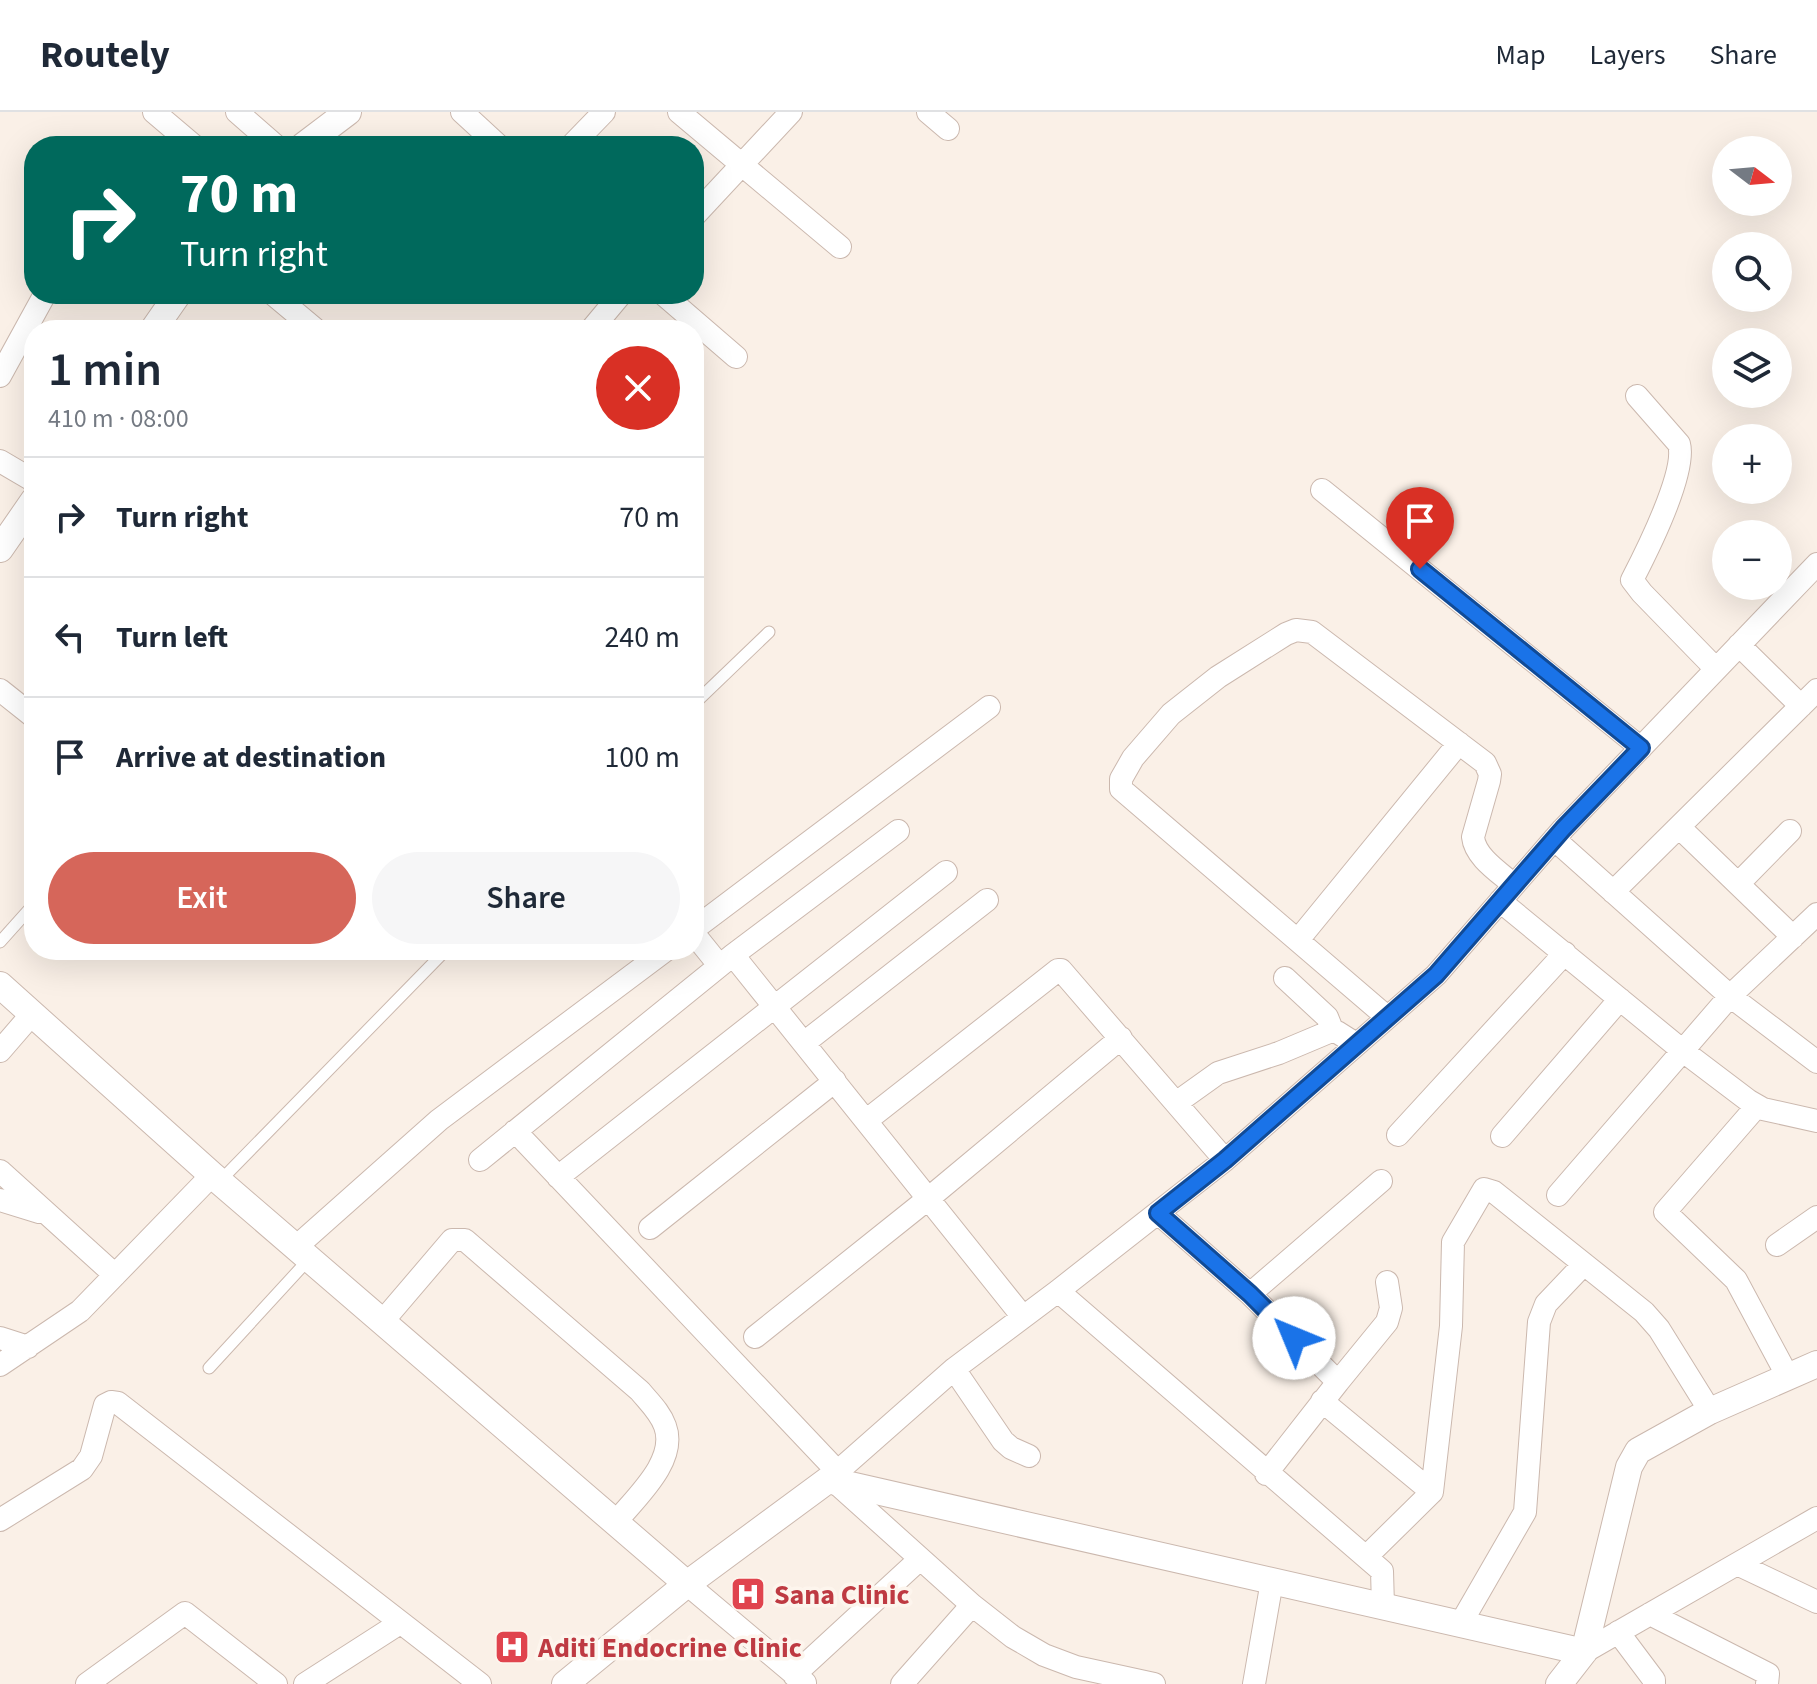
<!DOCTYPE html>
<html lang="en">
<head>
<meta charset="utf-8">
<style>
  :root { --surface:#fff; --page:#f6f6f7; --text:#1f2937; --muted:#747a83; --line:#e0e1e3; --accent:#d6665a }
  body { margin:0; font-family:"Source Sans 3",sans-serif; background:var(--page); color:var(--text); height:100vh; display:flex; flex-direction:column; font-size:30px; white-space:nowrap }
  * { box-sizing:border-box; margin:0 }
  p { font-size:26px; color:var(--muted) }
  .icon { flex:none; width:44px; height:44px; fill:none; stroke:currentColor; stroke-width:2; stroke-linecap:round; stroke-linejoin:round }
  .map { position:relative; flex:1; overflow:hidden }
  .side { position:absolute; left:24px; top:208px; width:680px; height:640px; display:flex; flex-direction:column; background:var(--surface); border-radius:32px; box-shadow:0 8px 32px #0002 }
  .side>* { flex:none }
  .guide { position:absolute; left:24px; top:24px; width:680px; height:168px; border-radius:32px; box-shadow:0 8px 32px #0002; background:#00695c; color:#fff; overflow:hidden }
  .needle { width:52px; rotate:106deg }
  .fabs { position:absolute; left:1712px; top:24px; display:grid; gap:16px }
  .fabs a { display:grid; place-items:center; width:80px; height:80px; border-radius:50%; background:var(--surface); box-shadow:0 8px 32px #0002; font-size:40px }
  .pin { position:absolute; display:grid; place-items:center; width:68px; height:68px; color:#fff; margin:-82px -34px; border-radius:50% 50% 50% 0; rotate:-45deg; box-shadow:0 0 8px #0007 }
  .pin .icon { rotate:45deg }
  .me { position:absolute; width:88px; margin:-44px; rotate:315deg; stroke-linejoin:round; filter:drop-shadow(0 0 6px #0008) }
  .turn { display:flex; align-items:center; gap:28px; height:168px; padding:0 24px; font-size:36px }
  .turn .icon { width:104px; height:104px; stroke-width:2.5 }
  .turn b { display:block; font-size:56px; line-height:68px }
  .round { display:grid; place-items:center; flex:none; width:84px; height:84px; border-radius:42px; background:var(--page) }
  .overview { display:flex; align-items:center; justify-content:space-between; height:136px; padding:0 24px }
  h1 { font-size:48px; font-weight:600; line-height:60px }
  .action { display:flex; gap:16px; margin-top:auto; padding:16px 24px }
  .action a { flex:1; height:92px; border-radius:48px; background:var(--accent); color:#fff; font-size:32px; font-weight:600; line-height:92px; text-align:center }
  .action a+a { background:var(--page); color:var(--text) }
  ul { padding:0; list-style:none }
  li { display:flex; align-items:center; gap:24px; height:120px; padding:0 24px; border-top:2px solid var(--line) }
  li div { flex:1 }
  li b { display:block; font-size:30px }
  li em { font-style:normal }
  header { display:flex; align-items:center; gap:48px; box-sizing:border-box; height:112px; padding:0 40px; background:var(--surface); border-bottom:2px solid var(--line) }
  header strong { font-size:38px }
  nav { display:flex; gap:44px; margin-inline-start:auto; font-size:28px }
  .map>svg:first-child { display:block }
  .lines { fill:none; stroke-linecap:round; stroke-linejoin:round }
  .service-casing { stroke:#cbb8ae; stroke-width:13 }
  .minor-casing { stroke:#cbb8ae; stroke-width:24 }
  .tertiary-casing { stroke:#cbb8ae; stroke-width:28 }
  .service { stroke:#fff; stroke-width:11 }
  .minor { stroke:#fff; stroke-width:22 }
  .tertiary { stroke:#fff; stroke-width:26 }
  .route-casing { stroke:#114b97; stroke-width:20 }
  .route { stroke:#1a73e8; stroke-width:14 }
  .labels { text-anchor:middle; stroke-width:7; stroke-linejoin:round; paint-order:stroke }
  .health-label { font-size:28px; font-weight:bold; fill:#be3a42; stroke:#fdf5ed; text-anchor:start }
</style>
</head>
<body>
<header>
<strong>Routely</strong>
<nav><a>Map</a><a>Layers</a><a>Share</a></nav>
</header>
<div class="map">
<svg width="1817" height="1572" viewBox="0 0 1817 1572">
  <rect width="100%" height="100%" fill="#faf0e7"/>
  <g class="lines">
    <!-- service casing -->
    <g class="service-casing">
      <path id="service" d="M694,592L769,520
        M0,830L34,792
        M220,1069L446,838
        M209,1256L309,1147"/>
    </g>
    <!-- minor casing -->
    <g class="minor-casing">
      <path id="minor" d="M154,0L194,34
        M237,0L276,34
        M462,0L499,34
        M679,0L840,135
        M928,0L948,17
        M571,34L604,0
        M694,104L791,0
        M273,182L316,218
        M663,182L736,245
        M591,218L621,182
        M0,264L45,182
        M1637,284L1679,332C1687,360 1646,441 1632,468L1642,481L1716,557
        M0,349L34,369
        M1322,378L1641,636
        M1739,533L1801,594
        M0,578L34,605
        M1679,715L1793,825
        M1554,727L1730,884L1817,802
        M1738,772L1790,719
        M1613,780L1817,578
        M1500,789L1683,939L1749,989L1763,997L1817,1009
        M694,817L989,595
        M694,822L719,853
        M1298,828L1459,631
        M733,843L898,719
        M1285,866L1327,905L1333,920
        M1387,905L1121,677V667L1133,646L1171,602L1218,565L1286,522L1296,518L1312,520L1485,651L1490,662L1489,669L1473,725C1475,745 1499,760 1514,773
        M804,931L987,788
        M0,939L32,902
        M1176,991L1218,961L1279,941L1329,920H1337L1356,932
        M1757,994L1665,1100L1736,1168L1788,1265
        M867,1008L1058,858H1061L1225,1048
        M515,1019L837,1359
        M1398,1023L1565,841
        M1502,1024L1620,887
        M480,1048L733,843L1023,1205
        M0,1059L115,1163
        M558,1065L946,760
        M1558,1083L1730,884L1817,950
        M0,1088L39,1100
        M1158,1101L1250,1182L1338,1270L1266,1362
        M650,1116L835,969
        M1777,1133L1817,1105
        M296,1135L439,1008L666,838
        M1058,1179L1382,1459L1383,1494
        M1250,1182L1381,1069
        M382,1210L452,1128H465L640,1279C649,1290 660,1300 665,1314C678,1349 635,1386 615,1411
        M755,1225L929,1086L1121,926
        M0,1226L28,1235
        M0,1253L80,1199L212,1063
        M954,1257L1003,1329L1011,1336L1029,1344
        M1338,1270L1387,1210L1391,1196L1387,1170
        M1322,1289L1432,1380
        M828,1368L954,1257L1058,1179L1225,1048L1436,863L1563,717L1817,452
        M834,1369L972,1493L1013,1525L1044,1543L1076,1555L1154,1572
        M0,1408L82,1357L91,1344L105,1293L111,1290L118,1291L480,1572
        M1366,1445L1432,1380L1451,1214L1453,1130L1484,1077L1494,1080L1644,1200L1659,1217L1710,1299
        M1737,1452L1817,1490
        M687,1472L805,1571
        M1650,1502L1768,1562L1767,1572
        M1461,1511L1525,1400L1539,1210L1546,1192L1584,1152
        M1618,1520L1654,1568V1572
        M1584,1540L1817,1406
        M794,1563L920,1447
        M87,1572L185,1501L276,1572
        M305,1572L400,1511
        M902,1572L972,1493
        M1254,1572L1272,1469"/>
    </g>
    <!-- tertiary casing -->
    <g class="tertiary-casing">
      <path id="tertiary" d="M303,34L348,0
        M153,218L178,182
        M0,437L34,388
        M0,873L212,1063L687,1472
        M565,1572L687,1472L828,1368L1584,1540
        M1559,1572L1584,1540L1629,1355L1638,1339L1710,1299L1817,1252"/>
    </g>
    <!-- service -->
    <use href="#service" class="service"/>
    <!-- minor -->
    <use href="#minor" class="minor"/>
    <!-- tertiary -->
    <use href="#tertiary" class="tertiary"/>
  </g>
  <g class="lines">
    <!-- route casing -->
    <g class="route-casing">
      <path id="route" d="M1294,1226L1250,1182L1158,1101L1225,1048L1436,863L1563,717L1641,636L1420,457"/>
    </g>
    <!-- route -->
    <use href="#route" class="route"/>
  </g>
  <!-- icons -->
  <defs>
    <g id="hospital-square" transform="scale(1.8)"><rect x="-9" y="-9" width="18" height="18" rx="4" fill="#e0444e" stroke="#fdf5ed"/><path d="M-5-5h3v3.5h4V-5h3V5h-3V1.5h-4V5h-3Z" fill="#fff"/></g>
  </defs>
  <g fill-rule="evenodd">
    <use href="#hospital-square" x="748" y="1482"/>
    <use href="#hospital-square" x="512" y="1535"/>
  </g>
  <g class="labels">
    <!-- health labels -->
    <g class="health-label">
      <text x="774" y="1492">Sana Clinic</text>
      <text x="538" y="1545">Aditi Endocrine Clinic</text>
    </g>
  </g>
</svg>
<div class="fabs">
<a><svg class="needle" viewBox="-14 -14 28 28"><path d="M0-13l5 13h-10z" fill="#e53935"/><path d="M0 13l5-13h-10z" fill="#747a83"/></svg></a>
<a><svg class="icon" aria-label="search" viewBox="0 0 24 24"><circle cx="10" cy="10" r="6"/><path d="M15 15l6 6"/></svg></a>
<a><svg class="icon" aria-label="layers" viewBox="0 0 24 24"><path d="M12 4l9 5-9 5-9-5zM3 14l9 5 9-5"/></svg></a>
<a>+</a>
<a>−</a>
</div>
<div class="pin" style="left:1420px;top:457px;background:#d93025"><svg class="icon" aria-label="arrive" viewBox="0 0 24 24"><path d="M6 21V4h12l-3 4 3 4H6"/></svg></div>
<svg class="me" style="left:1294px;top:1226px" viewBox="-20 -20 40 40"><circle r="19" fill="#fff"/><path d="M0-13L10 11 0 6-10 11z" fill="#1a73e8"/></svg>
<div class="guide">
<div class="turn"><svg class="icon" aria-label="right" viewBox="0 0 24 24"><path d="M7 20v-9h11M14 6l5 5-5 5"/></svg><div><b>70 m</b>Turn right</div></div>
</div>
<section class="side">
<div class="overview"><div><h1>1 min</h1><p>410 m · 08:00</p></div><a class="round" style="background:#d93025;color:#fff"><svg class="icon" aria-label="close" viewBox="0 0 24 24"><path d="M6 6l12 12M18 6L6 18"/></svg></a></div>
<ul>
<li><svg class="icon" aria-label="right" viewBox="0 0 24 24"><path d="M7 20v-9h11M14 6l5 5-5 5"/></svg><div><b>Turn right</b></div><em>70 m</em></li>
<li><svg class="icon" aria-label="left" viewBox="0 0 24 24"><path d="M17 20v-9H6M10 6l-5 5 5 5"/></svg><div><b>Turn left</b></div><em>240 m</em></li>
<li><svg class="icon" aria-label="arrive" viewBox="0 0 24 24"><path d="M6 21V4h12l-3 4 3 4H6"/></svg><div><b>Arrive at destination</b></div><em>100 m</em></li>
</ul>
<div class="action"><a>Exit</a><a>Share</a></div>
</section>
</div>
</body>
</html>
